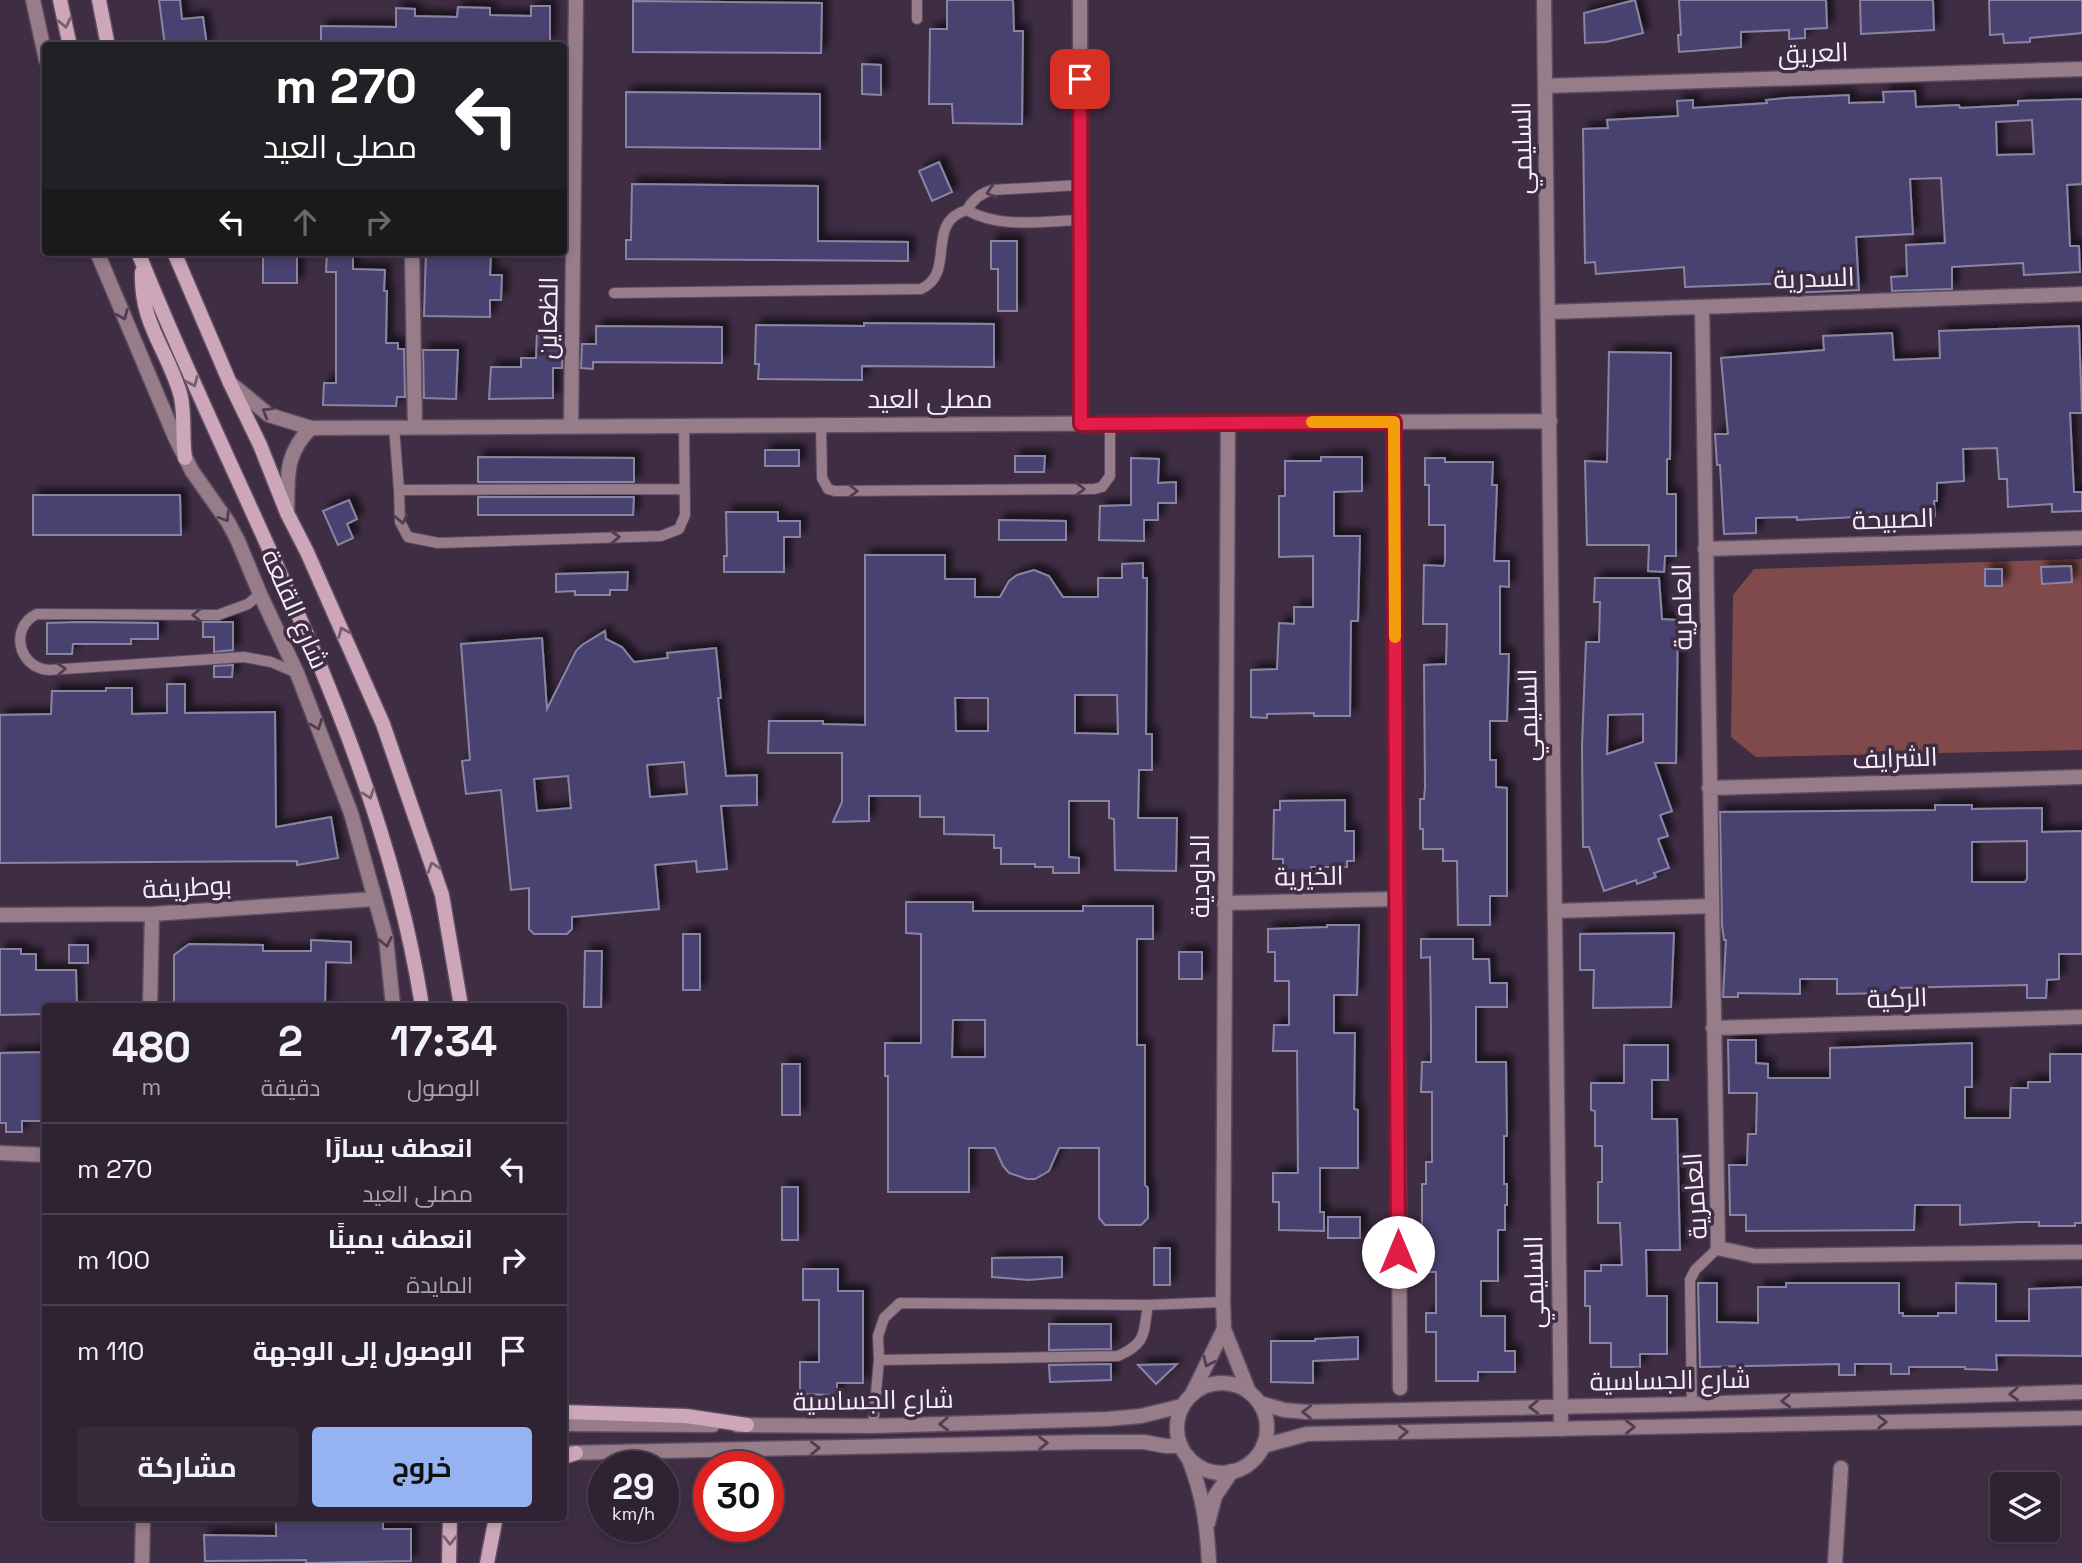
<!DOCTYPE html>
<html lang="ar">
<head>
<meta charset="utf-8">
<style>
  :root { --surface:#2f2233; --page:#372a3b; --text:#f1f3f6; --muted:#a7a4ac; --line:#4a3f4e; --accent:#95b2f1 }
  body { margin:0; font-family:"Space Grotesk",Cairo,sans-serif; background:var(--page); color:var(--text); direction:rtl; height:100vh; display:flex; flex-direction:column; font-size:26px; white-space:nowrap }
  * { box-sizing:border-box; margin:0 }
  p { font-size:23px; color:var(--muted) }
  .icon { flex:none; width:38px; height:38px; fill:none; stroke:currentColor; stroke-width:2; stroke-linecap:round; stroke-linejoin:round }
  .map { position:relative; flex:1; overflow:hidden; direction:ltr }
  .drawer { position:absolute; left:42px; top:1003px; width:525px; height:518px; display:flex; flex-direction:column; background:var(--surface); border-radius:7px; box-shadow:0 4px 10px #0003,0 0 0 2px var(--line); direction:rtl }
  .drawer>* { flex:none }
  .banner { position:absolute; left:42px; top:42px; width:525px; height:214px; border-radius:7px; box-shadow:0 4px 10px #0003,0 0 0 2px var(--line); direction:rtl; background:#202124; color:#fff; overflow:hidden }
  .buttons { position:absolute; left:1990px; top:1472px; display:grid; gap:14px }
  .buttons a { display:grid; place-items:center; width:70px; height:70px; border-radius:7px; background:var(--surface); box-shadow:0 4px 10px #0003,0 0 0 2px var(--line); font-size:35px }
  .speed { position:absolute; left:588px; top:1451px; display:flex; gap:14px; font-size:35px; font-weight:700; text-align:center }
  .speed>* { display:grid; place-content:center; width:91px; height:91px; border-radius:50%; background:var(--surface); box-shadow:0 4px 10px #0003,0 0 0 2px var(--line); line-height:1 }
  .speed small { font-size:18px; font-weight:400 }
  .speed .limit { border:10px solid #d22; background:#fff; color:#111 }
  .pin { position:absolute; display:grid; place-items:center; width:60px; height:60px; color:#fff; margin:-30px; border-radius:14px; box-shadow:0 4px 10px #0006 }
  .me { position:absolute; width:77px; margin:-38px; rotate:0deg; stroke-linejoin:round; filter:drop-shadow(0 0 5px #0008) }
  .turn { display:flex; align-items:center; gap:24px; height:147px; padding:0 35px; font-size:32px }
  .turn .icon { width:91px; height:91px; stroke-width:2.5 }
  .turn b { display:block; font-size:49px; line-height:60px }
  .lanes { display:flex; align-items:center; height:66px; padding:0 35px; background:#0003; justify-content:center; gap:35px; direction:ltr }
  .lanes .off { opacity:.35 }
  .eta { display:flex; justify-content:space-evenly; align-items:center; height:119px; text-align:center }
  .eta b { font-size:42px; font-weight:700; line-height:49px }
  .button { display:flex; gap:14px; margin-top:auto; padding:14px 35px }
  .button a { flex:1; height:80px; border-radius:7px; background:var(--accent); color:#111; font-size:28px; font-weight:700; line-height:80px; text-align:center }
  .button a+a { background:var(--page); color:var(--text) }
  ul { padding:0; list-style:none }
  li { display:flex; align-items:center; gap:21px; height:91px; padding:0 35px; border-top:2px solid var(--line) }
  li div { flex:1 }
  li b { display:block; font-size:26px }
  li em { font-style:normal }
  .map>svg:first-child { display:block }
  .green { fill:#80494b }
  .building { fill:#494270; stroke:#8885a3; stroke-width:2; fill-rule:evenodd; filter:url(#shadow) }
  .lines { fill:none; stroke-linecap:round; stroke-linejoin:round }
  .service-casing { stroke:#5d4c61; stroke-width:12 }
  .minor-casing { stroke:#5d4c61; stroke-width:17 }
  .tertiary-casing { stroke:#5d4c61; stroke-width:17 }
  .secondary-casing { stroke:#5d4c61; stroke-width:17 }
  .service { stroke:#967d89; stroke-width:10 }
  .minor { stroke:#967d89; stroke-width:14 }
  .tertiary { stroke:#967d89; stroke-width:14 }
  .secondary { stroke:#cda6b9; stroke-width:14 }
  .oneway { stroke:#785d73 }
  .oneway2 { stroke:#503d52 }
  .route-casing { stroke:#92132f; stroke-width:18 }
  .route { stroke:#e11d48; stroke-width:12 }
  .slow { stroke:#f59e0b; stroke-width:12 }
  .labels { text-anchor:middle; stroke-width:7; stroke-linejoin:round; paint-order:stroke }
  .street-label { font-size:26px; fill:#f8edfb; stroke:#3f2d44 }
</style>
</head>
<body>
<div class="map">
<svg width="2082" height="1563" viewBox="0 0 2082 1563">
  <defs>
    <filter id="shadow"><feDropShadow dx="6" dy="-6" stdDeviation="3.5" flood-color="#0009"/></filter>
  </defs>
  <rect width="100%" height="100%" fill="#3f2d44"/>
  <!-- green -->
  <path class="green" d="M2082,559V750L1756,757L1731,737L1733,595L1754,569Z"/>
  <!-- building -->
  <path class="building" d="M159,0H180L182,19L203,17L207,46H165Z
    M947,0H1013L1014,31H1023L1022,124L953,123L952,104H929L930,29H947Z
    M1635,0L1643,33L1606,42L1585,43L1584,13Z
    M1679,0H1826L1827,28L1805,29V38L1789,39V30L1741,32V47L1679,52L1678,35H1681Z
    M1860,0H1933L1934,30L1861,34Z
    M1989,0H2082V33L2030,38V42L2004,43L2003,34L1990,35Z
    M633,1L822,3L821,53L633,52Z
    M531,6H550V42H536V46H321V26L396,27V8L415,9V16L457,17L458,7L490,8V15L531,16Z
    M862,64L881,65V95L862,94Z
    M1915,91L1916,107L1959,105L1960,108L2018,105V101L2082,99V184L2067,185L2070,246H2079L2080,272L2024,275L2023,263L1952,267V289L1892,291L1891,277L1907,276L1906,245L1945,243L1941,178L1910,179L1913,234L1856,237L1859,290L1790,293V283L1685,287L1684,267L1596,274L1595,262L1585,263L1583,129L1608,128L1607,120L1678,116L1677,101L1693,100V108L1767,103L1766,100L1785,98L1849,95V103L1884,102L1883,92ZM2032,120L2034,154L1997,155L1996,122Z
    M626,92L820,94V149L626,147Z
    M939,162L952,192L932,201L919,171Z
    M632,184L818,186V241L908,242V261L626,259V240H631Z
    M991,241H1017V311H998V269H991Z
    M327,252H353V269L385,270L384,291H387L386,343H398V349H404L405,397H397L396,406L323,405L324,383H336V272H326Z
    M426,252H455V256H491L490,275H502L501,300H490V317L424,316Z
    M263,256H297V283H263Z
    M864,323L994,324V367L862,366V380L758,379L759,364H755L756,325L864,326Z
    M596,326L722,327V363L593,362V369L581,368L582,344H596Z
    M2079,326L2082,413H2070L2074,492H2082V511L2052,512V504L2008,507L2007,479H1999L1997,448L1963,449L1964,481L1937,483V501H1934L1935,516L1917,517V514L1797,520V517L1756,518V533L1724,534L1720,465H1717L1715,434H1728L1721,358L1824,350L1823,336L1892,333L1894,360L1940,358L1939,331Z
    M537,329H553V344H562V368H553V398L489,399L491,367H521V358H536Z
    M423,350H458L456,399L424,398Z
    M1609,352L1671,353L1670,459H1667V494H1676V556H1665L1664,572L1648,571L1649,545H1587L1585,461L1607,462Z
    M765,450H799V466H765Z
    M1015,456H1045L1044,472H1015Z
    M478,457L634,458V482H478Z
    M1321,457H1362V491L1334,492V536H1360L1358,621H1351L1350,716H1314V713L1267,714V718L1251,717V670L1277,669L1279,623L1294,624V607H1313V556L1279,557V496H1285V461H1321Z
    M1131,458L1159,459L1158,483L1176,482V503H1158V520H1144V541L1099,540L1100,506L1131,505Z
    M1425,458H1445V462H1493L1492,485H1497L1494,561H1509V587L1500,586V654H1509L1507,721H1490V760H1496V787L1507,788V896H1490V925H1458L1457,861H1443V849H1423V829H1420V799H1424L1425,787L1424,665L1446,664L1447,624H1423L1424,565L1444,566L1445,562V525H1429V485H1425Z
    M33,495H180L181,535H33Z
    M478,497H634L633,515H478Z
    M349,500L357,519L347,524L353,538L338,545L323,511Z
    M726,512H778V521H800V537H784V572H724V556H727Z
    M999,520L1066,521V540H999Z
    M865,555H945V579H975V597H1000L1009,581L1017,575L1034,570L1049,576L1063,597H1098V578H1122V564L1143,563V578H1147L1146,734H1152V770H1139L1138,818H1177L1176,871L1115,870L1114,819L1109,818V801H1069V857L1079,858V873H1053V867H1035V864H1001V848H994V835L944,834V817H920V796H869V821L833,822L842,802V753H768L769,721H823V724L865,725ZM1075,695H1117L1118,734L1075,733ZM955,698H988V731H956Z
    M2071,566L2072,582L2042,584L2041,567Z
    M1985,569H2002V586H1985Z
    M628,572L627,590H610V595H575V591L556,592V574Z
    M1595,578H1659L1662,619L1678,620L1676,763H1655L1672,811L1660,815L1668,836L1658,839L1669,868L1654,873L1656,877L1637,884L1636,880L1604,891L1589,847H1583L1582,746L1586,642H1599L1600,602H1594ZM1643,714V742L1607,754L1608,715Z
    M81,622L158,623V639H131V644H73L72,654H47V623Z
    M203,622H233V650L214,652V637H203Z
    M605,631L606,639L622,647L634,662L668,658L667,653L716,648L721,698H718L726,776L757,775V805L721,806L727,869L697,872L696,861L655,865L659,909L572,917V929L567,934H534L529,929V888L511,890L501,790L466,794L462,761L470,760L461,644L542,638L547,709L576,651L582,645ZM684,762L687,794L650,797L647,765ZM568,776L571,808L537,811L534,779Z
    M233,665L232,677H214V666Z
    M167,684H185V713L275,712L276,827L331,817L338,858L297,865V861L0,863V715L51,714L52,691H106V688H132V714L167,713Z
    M1345,800V831H1354V861H1347V867H1311V881H1283V859H1273L1274,810H1280V801Z
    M1935,805H1972V809L2042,808V832L2082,831V954H2059V979L2047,980L2046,998H2027V985L1893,988V993L1837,994V979H1800V994L1738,993V997H1723L1726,940H1724L1722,925L1720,812L1935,810ZM2027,841V879L2025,882H1972V842Z
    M906,902H973V911H1083V906H1153V939H1137V1045H1145V1185L1148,1188V1218L1141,1225H1105L1099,1218V1148H1059L1049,1171L1035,1179H1027L1009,1173L1003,1166L995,1148H969V1192H888V1076H885V1043H921V934L906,933ZM953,1020H985V1057H952Z
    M1327,925H1359L1357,995H1334V1033H1355L1354,1109L1358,1110V1168H1320V1212H1324V1231L1279,1230V1202H1273V1173H1298L1297,1051H1273L1274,1025H1289V981H1275V952H1268V929L1327,927Z
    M1674,933L1671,1007L1593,1008L1594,970H1580V934Z
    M683,934H700V990H683Z
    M1421,939H1473V959H1489L1490,983H1507V1007H1476V1062H1506L1507,1136H1504V1184H1507V1205H1505V1230H1498V1281H1481V1316H1505V1351H1515V1372H1478V1381H1436V1332H1426V1313H1436V1272H1427V1234H1422V1184H1426V1162H1432V1092H1421L1422,1062H1431V1023L1430,957L1421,958Z
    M311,940L351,942V963L326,962L325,1006H174V955L189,944L263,945V951H311Z
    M69,945H88V963H69Z
    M0,949H21V954H36V970H76L77,1006H46V1014L0,1015Z
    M585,951H602L601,1007H584Z
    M1179,952H1202V979H1179Z
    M1728,1040H1756V1063L1768,1064V1078H1830V1048L1972,1043V1087H1965V1118H2010L2011,1088H2028V1082H2050V1054H2082V1223H2075V1226H2039V1222H2019L1960,1225V1205H1915L1914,1230L1746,1231V1215H1730L1729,1165H1747L1748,1134H1756L1757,1093H1729Z
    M1624,1045H1668V1080H1652V1119H1677L1680,1250H1646L1647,1296H1667V1354H1640V1367H1611V1343H1590V1306H1585V1271H1601V1265H1622L1620,1223H1598V1182H1602V1146H1595V1111L1591,1110V1083H1624Z
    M46,1052V1088H41V1121H22V1132H6V1123H0V1053Z
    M782,1064H800V1115H782Z
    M782,1187H798V1240H782Z
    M1328,1217H1360V1238H1328Z
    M1154,1248H1170V1285H1154Z
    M1062,1257V1277L1029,1280L992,1277V1258Z
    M803,1269H838V1291H863V1383H837V1395L800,1394V1362H819V1300H803Z
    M1698,1283H1717V1322L1758,1323V1287H1786V1283H1899V1313H1903V1316H1938V1313H1956V1283L1996,1284V1321H2029V1289L2082,1287V1356L1996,1355L1997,1370L1965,1369V1367H1909V1374H1891V1364H1855V1375H1839V1364L1700,1367Z
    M1049,1324H1111V1349L1049,1350Z
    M1358,1337V1359L1313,1361V1383L1271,1382V1341H1315V1339Z
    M1111,1364V1380L1050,1382L1049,1365Z
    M1177,1364L1156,1384L1138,1365Z
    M290,1517H383V1529H411V1561L306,1563V1560L205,1561L204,1535L276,1536V1518Z"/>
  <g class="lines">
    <!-- service casing -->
    <g class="service-casing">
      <path id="service" d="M917,19V0
        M967,210C999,229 1043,221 1080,220
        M614,293L921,289C957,273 924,222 967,210C973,199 981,193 992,190L1080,185
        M821,423L822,478L828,489L835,491L1094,489L1102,487L1110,476V423
        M394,427L399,490L400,522L408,537L438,543L661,536L679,529L685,515L684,425
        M399,490L685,489
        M260,594L248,604L218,615L37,614C9,627 18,668 49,670L244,657L271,662L297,673
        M879,1360L1118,1356C1147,1343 1143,1334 1148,1305
        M1692,1404L1690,1280L1695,1270L1718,1248
        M873,1426L879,1360L878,1336L884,1318L900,1303L1148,1305L1223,1302"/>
    </g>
    <!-- minor casing -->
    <g class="minor-casing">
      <path id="minor" d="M33,0L46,60
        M1080,0L1081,424
        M1544,0L1561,1429
        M1545,86L2082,69
        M97,252L175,437L192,471L228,522L238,541L260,594L297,673L351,813L386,938L393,1006
        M412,252L415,427
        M1702,307L1718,1248L1755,1256L2082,1252
        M1548,312L2082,294
        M230,383L269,415L311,428L1550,421
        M1228,422L1223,1302L1224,1329L1249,1392
        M1394,422L1400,1388
        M571,426L576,0
        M287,513C288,478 284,454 311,428
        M1705,549L2082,538
        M1709,788L2082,777
        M1224,903L1395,899
        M1555,911L1711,906
        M0,915L152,914L375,899
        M150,1006L152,914
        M1713,1028L2082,1017
        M0,1153L46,1155
        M1192,1394L1224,1329
        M1188,1457C1203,1495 1207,1523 1209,1563
        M1208,1523L1215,1496L1232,1471
        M142,1563L143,1517
        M1835,1563L1841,1468"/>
    </g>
    <!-- tertiary casing -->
    <g class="tertiary-casing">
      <path id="tertiary" d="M1177 1428a45 45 0 1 1 90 0a45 45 0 1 1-90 0Z
        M1260,1403L1284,1410L1306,1412L1692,1404L2082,1392
        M564,1424L713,1425
        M737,1425L873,1426L1108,1419L1141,1416L1182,1406
        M1263,1446L1307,1434L2082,1418
        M564,1453L1091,1442H1144L1166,1446H1181"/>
    </g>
    <!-- secondary casing -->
    <g class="secondary-casing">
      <path id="secondary" d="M60,0L70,46
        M99,0L108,46
        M138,252C237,501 380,738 422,1006
        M174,252L230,383L260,445L287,513L307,552L383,724L442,895L461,1006
        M142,272C140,325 169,351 181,397C185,417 182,437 185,458
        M564,1412L686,1416L747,1425
        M564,1457L576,1453
        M449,1563L450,1517
        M487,1563L496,1517"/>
    </g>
    <!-- service -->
    <use href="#service" class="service"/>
    <!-- minor -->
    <use href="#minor" class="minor"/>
    <!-- tertiary -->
    <use href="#tertiary" class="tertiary"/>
    <!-- secondary -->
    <use href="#secondary" class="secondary"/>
  </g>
  <!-- one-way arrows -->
  <defs><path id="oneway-chevron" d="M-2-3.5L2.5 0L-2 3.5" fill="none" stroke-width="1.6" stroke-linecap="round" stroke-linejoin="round" transform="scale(1.75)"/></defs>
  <g class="oneway">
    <use href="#oneway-chevron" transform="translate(65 23) rotate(78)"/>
    <use href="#oneway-chevron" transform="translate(193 382) rotate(66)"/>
    <use href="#oneway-chevron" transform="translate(343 632) rotate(-114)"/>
    <use href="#oneway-chevron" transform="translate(369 794) rotate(70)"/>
    <use href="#oneway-chevron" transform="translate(433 867) rotate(-108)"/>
    <use href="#oneway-chevron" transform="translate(450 1540) rotate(90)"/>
  </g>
  <g class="oneway2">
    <use href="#oneway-chevron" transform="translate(991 192) rotate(164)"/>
    <use href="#oneway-chevron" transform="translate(123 315) rotate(67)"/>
    <use href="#oneway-chevron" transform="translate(267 412) rotate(-149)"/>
    <use href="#oneway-chevron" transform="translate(1080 489)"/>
    <use href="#oneway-chevron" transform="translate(853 491)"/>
    <use href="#oneway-chevron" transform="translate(225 517) rotate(58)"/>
    <use href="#oneway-chevron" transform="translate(402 519) rotate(79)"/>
    <use href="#oneway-chevron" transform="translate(615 537) rotate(-2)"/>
    <use href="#oneway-chevron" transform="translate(197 615) rotate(180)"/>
    <use href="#oneway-chevron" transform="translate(61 669) rotate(-4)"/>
    <use href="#oneway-chevron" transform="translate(317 725) rotate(69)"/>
    <use href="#oneway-chevron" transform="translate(386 942) rotate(78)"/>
    <use href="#oneway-chevron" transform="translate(1208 1362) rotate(116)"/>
    <use href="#oneway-chevron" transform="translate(2014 1394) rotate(178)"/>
    <use href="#oneway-chevron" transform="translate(1786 1401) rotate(178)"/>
    <use href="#oneway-chevron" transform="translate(1534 1407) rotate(179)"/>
    <use href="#oneway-chevron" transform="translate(1307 1412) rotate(-179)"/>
    <use href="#oneway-chevron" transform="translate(1882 1422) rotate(-1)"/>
    <use href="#oneway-chevron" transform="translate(944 1424) rotate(178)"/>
    <use href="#oneway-chevron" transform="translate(1630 1427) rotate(-1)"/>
    <use href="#oneway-chevron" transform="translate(1403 1432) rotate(-1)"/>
    <use href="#oneway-chevron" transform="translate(1043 1443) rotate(-1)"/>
    <use href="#oneway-chevron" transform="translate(815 1448) rotate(-1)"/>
  </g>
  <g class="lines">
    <!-- route casing -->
    <g class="route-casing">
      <path id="route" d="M1080,79L1081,424L1394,422L1398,1252"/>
    </g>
    <!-- route -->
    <use href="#route" class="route"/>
    <!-- slow -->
    <path class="slow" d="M1312,422H1394L1395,637"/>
  </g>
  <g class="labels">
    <!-- street labels -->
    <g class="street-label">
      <text transform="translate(1813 53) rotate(-2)" y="9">العريق</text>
      <text transform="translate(1522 148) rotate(-91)" y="9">السليمي</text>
      <text transform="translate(1814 278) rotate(-2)" y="9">السدرية</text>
      <text transform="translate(548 318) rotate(-89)" y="9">الظعاين</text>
      <text x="930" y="408">مصلى العيد</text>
      <text transform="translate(1893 519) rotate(-2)" y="9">الصبيحة</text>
      <text transform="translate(1682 607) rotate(-91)" y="9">العامرية</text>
      <text transform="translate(295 609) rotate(66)" y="9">شارع القلعة</text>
      <text transform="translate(1528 715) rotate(-91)" y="9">السليمي</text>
      <text transform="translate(1895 758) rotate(-2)" y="9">الشرايف</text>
      <text transform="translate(1200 876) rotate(-90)" y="9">الداودية</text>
      <text transform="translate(1309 876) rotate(-1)" y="9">الخيرية</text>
      <text transform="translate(187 887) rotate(-3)" y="9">بوطريفة</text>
      <text transform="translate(1897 998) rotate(-2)" y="9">الركية</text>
      <text transform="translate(1695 1196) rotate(-94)" y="9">العامرية</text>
      <text transform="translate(1534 1282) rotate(-91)" y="9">السليمي</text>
      <text transform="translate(1670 1380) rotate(-1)" y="9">شارع الجساسية</text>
      <text transform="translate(873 1400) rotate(-1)" y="9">شارع الجساسية</text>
    </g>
  </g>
</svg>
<div class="buttons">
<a><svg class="icon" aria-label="layers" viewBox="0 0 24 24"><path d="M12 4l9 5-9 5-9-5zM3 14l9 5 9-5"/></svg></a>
</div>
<div class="speed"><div>29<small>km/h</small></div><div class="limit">30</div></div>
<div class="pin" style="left:1080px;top:79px;background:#d93025"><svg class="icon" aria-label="arrive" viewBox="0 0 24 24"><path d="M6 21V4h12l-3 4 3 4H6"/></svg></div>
<svg class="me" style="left:1398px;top:1252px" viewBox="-20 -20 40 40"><circle r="19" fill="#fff"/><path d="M0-13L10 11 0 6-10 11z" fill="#e11d48"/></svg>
<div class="banner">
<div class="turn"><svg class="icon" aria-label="left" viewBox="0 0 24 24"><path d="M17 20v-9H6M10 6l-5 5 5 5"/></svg><div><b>270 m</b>مصلى العيد</div></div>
<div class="lanes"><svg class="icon" aria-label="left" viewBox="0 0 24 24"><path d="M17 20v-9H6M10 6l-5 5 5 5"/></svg><svg class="icon off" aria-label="ahead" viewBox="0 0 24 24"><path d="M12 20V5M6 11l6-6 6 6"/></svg><svg class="icon off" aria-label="right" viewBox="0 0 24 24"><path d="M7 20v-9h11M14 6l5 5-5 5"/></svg></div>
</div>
<section class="drawer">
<div class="eta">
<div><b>17:34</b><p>الوصول</p></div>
<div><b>2</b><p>دقيقة</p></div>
<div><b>480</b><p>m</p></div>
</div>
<ul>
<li><svg class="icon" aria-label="left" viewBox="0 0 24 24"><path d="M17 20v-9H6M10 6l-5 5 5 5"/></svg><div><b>انعطف يسارًا</b><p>مصلى العيد</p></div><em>270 m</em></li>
<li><svg class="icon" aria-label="right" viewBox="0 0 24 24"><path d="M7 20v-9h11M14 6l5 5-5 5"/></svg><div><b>انعطف يمينًا</b><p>المايدة</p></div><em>100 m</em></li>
<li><svg class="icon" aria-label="arrive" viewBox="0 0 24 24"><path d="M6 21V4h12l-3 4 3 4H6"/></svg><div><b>الوصول إلى الوجهة</b></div><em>110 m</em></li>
</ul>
<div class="button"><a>خروج</a><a>مشاركة</a></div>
</section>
</div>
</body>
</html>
